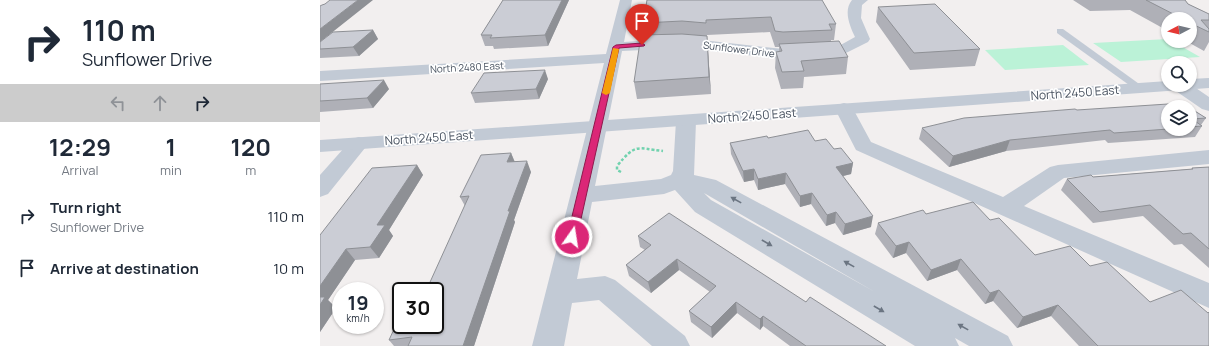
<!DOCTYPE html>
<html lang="en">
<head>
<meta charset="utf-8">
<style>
  :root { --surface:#fff; --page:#f6f6f7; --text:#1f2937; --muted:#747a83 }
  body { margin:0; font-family:Manrope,sans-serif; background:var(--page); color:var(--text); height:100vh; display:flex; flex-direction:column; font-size:15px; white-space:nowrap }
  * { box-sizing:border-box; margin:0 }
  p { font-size:13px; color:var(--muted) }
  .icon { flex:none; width:22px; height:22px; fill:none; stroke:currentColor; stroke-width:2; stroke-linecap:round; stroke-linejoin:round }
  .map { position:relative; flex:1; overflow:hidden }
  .drawer { display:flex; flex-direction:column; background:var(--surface); width:320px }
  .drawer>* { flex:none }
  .top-card { background:#fff; color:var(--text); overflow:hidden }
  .needle { width:26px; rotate:263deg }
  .tools { position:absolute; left:841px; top:12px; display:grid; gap:8px }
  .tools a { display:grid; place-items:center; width:36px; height:36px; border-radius:50%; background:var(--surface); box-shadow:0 1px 3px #0004; font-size:20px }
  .speed { position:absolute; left:12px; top:282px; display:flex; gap:8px; font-size:20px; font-weight:700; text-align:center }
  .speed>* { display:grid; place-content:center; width:52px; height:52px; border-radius:50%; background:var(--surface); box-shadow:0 1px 3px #0004; line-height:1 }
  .speed small { font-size:10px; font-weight:400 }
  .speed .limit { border:2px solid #111; border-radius:6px; background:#fff; color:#111 }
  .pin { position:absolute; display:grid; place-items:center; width:34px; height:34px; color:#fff; margin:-41px -17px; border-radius:50% 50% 50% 0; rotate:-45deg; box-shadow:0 0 4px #0007 }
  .pin .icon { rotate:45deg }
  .me { position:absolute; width:44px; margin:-22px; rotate:13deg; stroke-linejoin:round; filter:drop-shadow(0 0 3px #0008) }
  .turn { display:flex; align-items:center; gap:14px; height:84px; padding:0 16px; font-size:18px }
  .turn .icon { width:52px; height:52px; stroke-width:2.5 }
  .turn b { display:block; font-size:28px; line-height:34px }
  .lanes { display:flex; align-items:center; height:38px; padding:0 16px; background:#0003; justify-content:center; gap:20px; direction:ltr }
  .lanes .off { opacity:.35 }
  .eta { display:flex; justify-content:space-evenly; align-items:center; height:68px; text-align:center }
  .eta b { font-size:24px; font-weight:700; line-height:28px }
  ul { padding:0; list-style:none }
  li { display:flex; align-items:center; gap:12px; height:52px; padding:0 16px }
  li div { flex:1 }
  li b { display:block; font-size:15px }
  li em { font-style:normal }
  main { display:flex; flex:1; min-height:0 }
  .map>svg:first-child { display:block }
  .green { fill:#bbf2d7 }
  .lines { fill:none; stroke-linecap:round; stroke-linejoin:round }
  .path { stroke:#71d2ae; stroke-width:2.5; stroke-dasharray:3 2; stroke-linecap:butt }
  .service { fill:#c2cad5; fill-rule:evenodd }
  .minor { fill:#c2cad5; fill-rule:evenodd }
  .tertiary { fill:#c2cad5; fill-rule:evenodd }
  .wall { fill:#afb0b7 }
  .shaded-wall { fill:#8e9095 }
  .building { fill:#cbcdd5; stroke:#8e9095 }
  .oneway { fill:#6b7582 }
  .route { fill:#db2777; stroke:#8e194d }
  .slow { fill:#f59e0b }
  .labels { text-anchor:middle; stroke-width:3.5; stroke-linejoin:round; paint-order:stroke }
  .far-street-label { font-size:10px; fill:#46505e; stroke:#fff }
  .street-label { font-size:12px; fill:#46505e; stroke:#fff }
</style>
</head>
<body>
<main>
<section class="drawer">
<div class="top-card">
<div class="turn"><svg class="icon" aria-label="right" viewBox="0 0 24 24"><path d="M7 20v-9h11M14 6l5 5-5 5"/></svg><div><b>110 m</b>Sunflower Drive</div></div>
<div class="lanes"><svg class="icon off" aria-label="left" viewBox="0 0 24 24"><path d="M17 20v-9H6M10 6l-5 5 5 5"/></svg><svg class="icon off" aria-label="ahead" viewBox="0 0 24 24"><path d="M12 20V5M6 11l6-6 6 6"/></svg><svg class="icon" aria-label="right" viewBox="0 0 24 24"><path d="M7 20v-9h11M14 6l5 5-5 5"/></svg></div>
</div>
<div class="eta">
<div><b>12:29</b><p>Arrival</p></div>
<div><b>1</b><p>min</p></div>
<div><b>120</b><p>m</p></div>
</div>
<ul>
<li><svg class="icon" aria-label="right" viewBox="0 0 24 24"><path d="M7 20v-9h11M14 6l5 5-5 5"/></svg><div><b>Turn right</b><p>Sunflower Drive</p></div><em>110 m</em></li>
<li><svg class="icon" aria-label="arrive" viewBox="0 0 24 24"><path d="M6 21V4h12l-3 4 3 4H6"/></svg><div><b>Arrive at destination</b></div><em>10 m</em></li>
</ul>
</section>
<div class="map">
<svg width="889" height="346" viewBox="0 0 889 346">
  <rect width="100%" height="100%" fill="#f2efef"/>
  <!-- green -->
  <path class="green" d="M848,39V41H852L880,57L801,62L773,43Z
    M743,45L769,65L685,70L665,50Z"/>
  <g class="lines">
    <!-- path -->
    <path class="path" d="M301,172L297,170V166C316,143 316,148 343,151"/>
    <!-- service -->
    <path class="service" d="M737,29H743L822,86L824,88L822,90H816L737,33Z"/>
    <!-- minor -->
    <path class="minor" d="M300,0H312L304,42L364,38L463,49L517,47L535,37C530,26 523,11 532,0H548L542,5L541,18L550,39L548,42L520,56L463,59L364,48L302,51L275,186L341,179L351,175L353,171L356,121L359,117L366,115L373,117L376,121L374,175L396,180L688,336L693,346H649L635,338L639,346H595L375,212L355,190L344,194L272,202L257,279L285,276L295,280L365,336L370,346H332L279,300L252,303L244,346H212L284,63L0,81V71L286,54ZM384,193L555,292L391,200Z
      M870,84L889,97V111L882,109L853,89L850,85Z
      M524,103L531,105L551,142L683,197L730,167L738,165L889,150V164L744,178L704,206L889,283V308L536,150L515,109L517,105Z
      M39,137L46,139L49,143L8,194L0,197V175L32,139Z"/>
    <!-- tertiary -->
    <path class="tertiary" d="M889,78V88L0,152V140L848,81V85H870V79Z"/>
  </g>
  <!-- wall -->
  <path class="wall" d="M183,0H249L228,46L174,49L173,46H165L161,35Z
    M327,0L516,24L514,40H511V42L528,57L526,74L484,77L483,88L461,89L455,68L456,52L459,51V47H455L450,32L387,35L391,94L317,99L314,82L325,35L323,23Z
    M753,0H865L868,4L889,14V42L884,51L866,41H870V19H848V31L810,10L770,11Z
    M0,6L1,41L53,30L58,39L39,56L0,58Z
    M558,7L660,49L655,66L590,70L556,22Z
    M228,79L219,99L155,103L151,93Z
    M0,84L69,89L53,108L0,112Z
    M870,108L886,118L881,125L882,126L875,137L788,143L785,140L686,151L629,167L599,139L602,128L757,110L848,129H870Z
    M448,138L495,141L514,149L533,163L531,174L523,176L551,227L523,235L515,223L506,226L491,204L480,207L465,184L438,190L434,180L424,182L411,154L410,143Z
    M191,153L195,162L211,172L194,220L195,222L154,346H74L69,340L115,325L145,206L140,197Z
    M97,165L103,175L69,230L73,236L59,258L35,260L8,300L16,308L0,332V235Z
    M889,167V268L862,244L854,245L823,216L773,223L741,190L747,179L773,177L871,169L872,168Z
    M606,214L670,220L715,255L770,266L830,302L889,346H759L731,316L697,328L673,301L665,304L637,270L607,281L586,253L573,258L555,234L558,223Z
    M318,236L486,302L566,346H470L443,326L440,330L417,313L392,338L371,322L369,311L390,292L359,270L331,293L309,276L306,265L325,250L320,247Z"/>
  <!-- shaded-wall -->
  <path class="shaded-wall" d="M38,0H53L0,42V29Z
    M242,0H249L228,46L225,35Z
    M53,30L58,39L39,56L33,47Z
    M387,36L388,52L391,94L389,77Z
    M225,70L228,79L219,99L216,89Z
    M64,80L69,89L53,108L47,98Z
    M690,140L686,151L629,167L633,156Z
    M191,153L195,163L187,162Z
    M207,161L211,172L194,220L195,222L154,346H143L188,211Z
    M533,163L531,174L515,178L516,167Z
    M97,165L103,175L69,230L73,236L59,258L50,247L57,225Z
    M434,169V180L424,182L423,171Z
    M466,173L465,184L438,190V179Z
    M492,193L491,204L480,207V196Z
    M516,212L515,223L506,226L507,215Z
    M553,216L551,227L523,235L525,224Z
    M589,242L586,253L573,258L576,246Z
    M26,249L35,260L8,300L16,308L0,332V286Z
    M357,259L359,270L331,293L328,282Z
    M641,259L637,270L607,281L611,270Z
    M679,290L673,301L665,304L670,293Z
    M416,302L417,313L392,338L391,327Z
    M738,305L731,316L697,328L703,317Z
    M443,316V326L440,330V319Z"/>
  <!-- building -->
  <path class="building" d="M10,0H38L0,29V6L2,5L5,4Z
    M183,0H242L225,35L170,38L172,35H161Z
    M327,0H502L516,24H509L512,30L463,32L455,31L451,17L386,20V23L362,21L323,23Z
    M826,0H865L868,4L889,14V20H881L889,29V32L870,23V19H863Z
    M615,4L660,49L594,53L558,7Z
    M53,30L33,47L0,49V42L13,32Z
    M362,34L387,36L389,77L314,82L321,35Z
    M519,41L528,57L481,61L484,71L462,72L456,52L462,51L459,44Z
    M225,70L216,89L151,93L164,73Z
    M64,80L47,98L0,101V84Z
    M863,103L869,107H848V129L794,133L790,130L690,140L633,156L602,128L644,118L755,109L757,110Z
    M870,108L886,118L872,119L882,126L870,127Z
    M488,130L495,141L506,139L514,149L521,148L533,163L516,167L553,216L525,224L516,212L507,215L492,193L480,196L466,173L438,179L434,169L423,171L410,143L447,136L448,138Z
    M191,153L187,162L207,161L188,211H190L143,346H88L92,337L69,340L81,314V325H115V291H106L149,196L140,197L161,155Z
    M97,165L57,225H65L50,247L26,249L0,286V235L52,168Z
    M889,167V249L871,233L863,234L830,205L780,212L747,179L771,175L773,177L873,169L872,168Z
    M653,202L670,220L679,218L715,255L750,246L770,266L787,262L830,302L861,290L888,313L889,312V346H778L738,305L703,317L679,290L670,293L641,259L611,270L589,242L576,246L558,223L603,210L606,214Z
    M349,213L486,302L490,297L566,346H486L443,316L440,319L416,302L391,327L369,311L396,286L357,259L328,282L306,265L331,245L318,236Z
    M0,297H5L0,305Z"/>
  <!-- one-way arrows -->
  <defs><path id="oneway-solid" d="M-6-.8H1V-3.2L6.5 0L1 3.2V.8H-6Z"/></defs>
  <g class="oneway">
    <use href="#oneway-solid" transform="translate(416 200) rotate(-151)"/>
    <use href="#oneway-solid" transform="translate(447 243) rotate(30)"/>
    <use href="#oneway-solid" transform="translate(529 264) rotate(-151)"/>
    <use href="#oneway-solid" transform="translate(559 309) rotate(30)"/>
    <use href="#oneway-solid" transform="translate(643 327) rotate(-151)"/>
  </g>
  <!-- route -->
  <path class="route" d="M322,43L325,45L324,46L299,48L257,237L256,240H248L247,237L293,47L296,45Z"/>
  <!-- slow -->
  <path class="slow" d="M293,48L299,49L290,93L286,95L282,93Z"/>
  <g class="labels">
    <!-- far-street labels -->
    <g class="far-street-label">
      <text transform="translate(419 49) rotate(7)" y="4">Sunflower Drive</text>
      <text transform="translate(147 67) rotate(-3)" y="4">North 2480 East</text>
    </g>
    <!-- street labels -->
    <g class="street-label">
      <text transform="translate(755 93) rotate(-4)" y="4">North 2450 East</text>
      <text transform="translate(432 116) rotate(-4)" y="4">North 2450 East</text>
      <text transform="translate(109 138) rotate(-4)" y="4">North 2450 East</text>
    </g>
  </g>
</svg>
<div class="tools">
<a><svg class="needle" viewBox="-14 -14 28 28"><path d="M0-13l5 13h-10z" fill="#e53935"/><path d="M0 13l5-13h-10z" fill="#747a83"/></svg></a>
<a><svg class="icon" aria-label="search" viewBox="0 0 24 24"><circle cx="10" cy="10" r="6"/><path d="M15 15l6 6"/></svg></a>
<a><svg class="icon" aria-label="layers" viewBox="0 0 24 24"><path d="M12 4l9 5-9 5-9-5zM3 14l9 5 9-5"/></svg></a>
</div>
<div class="speed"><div>19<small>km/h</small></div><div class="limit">30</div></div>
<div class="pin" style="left:322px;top:45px;background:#d93025"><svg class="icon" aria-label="arrive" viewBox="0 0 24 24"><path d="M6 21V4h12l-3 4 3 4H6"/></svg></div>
<svg class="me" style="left:252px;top:237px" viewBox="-20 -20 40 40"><circle r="17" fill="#db2777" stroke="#fff" stroke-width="3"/><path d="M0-11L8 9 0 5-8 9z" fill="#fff"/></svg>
</div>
</main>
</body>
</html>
